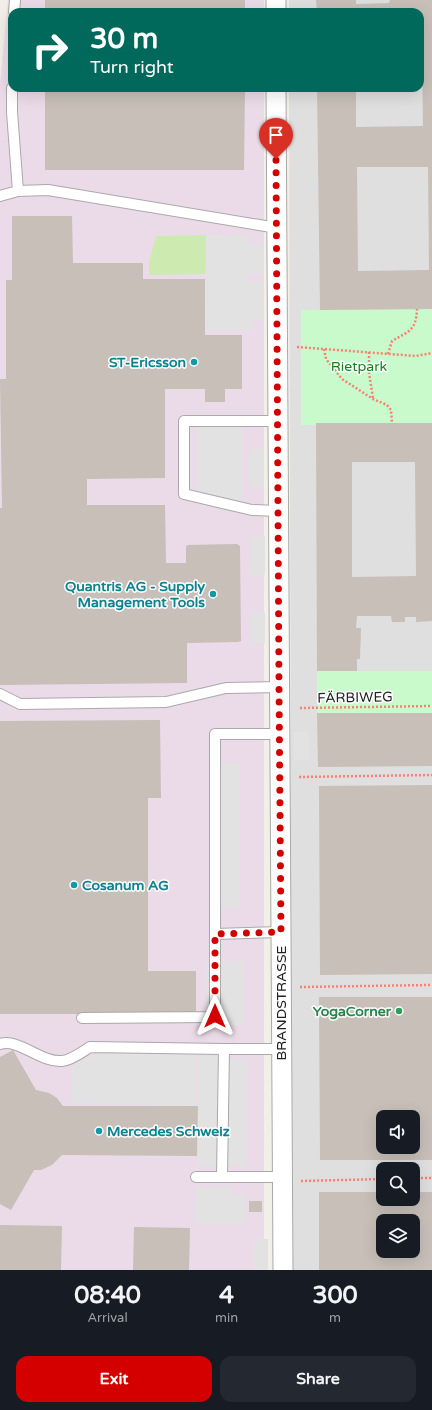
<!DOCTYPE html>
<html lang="en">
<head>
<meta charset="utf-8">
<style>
  :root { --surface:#171b24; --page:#242831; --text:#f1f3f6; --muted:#9ea1a6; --accent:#d40000 }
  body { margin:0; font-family:"Varela Round",sans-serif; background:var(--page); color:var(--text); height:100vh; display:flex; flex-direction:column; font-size:15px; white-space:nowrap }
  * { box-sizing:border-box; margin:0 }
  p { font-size:13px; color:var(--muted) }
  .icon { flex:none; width:22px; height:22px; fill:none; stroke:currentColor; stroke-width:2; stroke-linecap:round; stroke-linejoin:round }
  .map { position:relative; height:1270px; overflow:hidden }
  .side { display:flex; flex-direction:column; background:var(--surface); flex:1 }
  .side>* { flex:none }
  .top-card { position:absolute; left:8px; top:8px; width:416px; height:84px; border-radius:12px; box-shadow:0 4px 16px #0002; background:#00695c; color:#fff; overflow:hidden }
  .tools { position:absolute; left:376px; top:1110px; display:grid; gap:8px }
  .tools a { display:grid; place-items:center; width:44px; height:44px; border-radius:8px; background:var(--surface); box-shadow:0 4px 16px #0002; font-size:20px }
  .pin { position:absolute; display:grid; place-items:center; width:34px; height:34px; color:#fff; margin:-41px -17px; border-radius:50% 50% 50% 0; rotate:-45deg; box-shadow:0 0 4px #0007 }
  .pin .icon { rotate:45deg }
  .me { position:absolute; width:44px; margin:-22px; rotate:0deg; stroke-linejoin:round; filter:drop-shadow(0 0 3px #0008) }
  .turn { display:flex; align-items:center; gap:14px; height:84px; padding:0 16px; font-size:18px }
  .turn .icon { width:52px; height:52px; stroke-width:2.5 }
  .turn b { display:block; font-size:28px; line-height:34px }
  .eta { display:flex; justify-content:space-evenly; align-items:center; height:68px; text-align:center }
  .eta b { font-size:24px; font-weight:800; line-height:28px }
  .primary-button { display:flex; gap:8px; margin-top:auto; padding:8px 16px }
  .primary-button a { flex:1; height:46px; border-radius:12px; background:var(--accent); color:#fff; font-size:16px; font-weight:800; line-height:46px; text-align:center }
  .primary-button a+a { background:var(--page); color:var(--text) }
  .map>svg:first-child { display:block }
  .residential { fill:#e0dfdf; fill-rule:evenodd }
  .industrial { fill:#ebdbe8 }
  .grass { fill:#cdebb0 }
  .park { fill:#c8facc }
  .parking { fill:#e2e2e2 }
  .building { fill:#c7bfb8; fill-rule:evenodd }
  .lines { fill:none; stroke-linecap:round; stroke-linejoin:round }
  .lane-casing { stroke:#a9a9a9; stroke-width:12 }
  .street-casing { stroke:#a9a9a9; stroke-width:21 }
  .path { stroke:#fa8072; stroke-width:2.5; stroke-dasharray:2 2; stroke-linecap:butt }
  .lane { stroke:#fff; stroke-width:10 }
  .street { stroke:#fff; stroke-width:19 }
  .route { stroke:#d40000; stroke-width:7; stroke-dasharray:0 12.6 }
  .culture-dot { fill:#0f9aa8; stroke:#fff; stroke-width:1.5 }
  .leisure-dot { fill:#2e9e5b; stroke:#fff; stroke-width:1.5 }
  .labels { text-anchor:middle; stroke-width:3; stroke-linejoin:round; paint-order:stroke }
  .culture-label { font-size:14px; font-weight:bold; fill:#0d838f; stroke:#fff; text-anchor:end }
  .park-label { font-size:14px; fill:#0c8416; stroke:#fff }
  .street-label { font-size:14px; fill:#222; stroke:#fff }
  .leisure-label { font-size:14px; font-weight:bold; fill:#27864d; stroke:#fff; text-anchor:end }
</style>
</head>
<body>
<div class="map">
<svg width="432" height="1270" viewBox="0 0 432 1270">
  <rect width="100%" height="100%" fill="#f2efe9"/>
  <!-- residential -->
  <path class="residential" d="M289,0H432V1270H292L289,88H420V12H289ZM383,1117H413V1147H383ZM383,1169H413V1199H383ZM383,1221H413V1251H383Z"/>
  <!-- industrial -->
  <path class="industrial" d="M8,0H264V12H12V88H264V1270H0V84Z"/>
  <!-- grass -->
  <path class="grass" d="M206,235V274L149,275V262L156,236Z"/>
  <!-- park -->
  <path class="park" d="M432,309V423H316L315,425H301V310Z
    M317,671H432V713H317Z"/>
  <!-- parking -->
  <path class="parking" d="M206,235L248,236V243H263V274H248V281H263L264,320H252L251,331H205Z
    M196,421H242V508L197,497Z
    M249,449H264V488L249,487Z
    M249,536H265V575H250Z
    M250,612H265V643H250Z
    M309,731V760H294V732Z
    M214,763H239L240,908H215Z
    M206,961H244V1025H206Z
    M96,1053L196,1054V1106L72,1103V1066L85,1060Z
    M197,1055L248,1059L247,1166H197Z
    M212,1186H232V1195H247L246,1224H195V1187H211Z
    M254,1239H268V1270H254Z"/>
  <!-- building -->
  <path class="building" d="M45,0H245V12H45Z
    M316,0H356V4L389,3L390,0H432V309L320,310L317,88H356V127L423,126L422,56H420V12H317ZM357,167H428L429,270L358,271Z
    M45,88H245L244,170H45Z
    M12,216H72L73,263H143V279H205V335H242V389H225V402H205V389H165V478L87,479V505H165L166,563H186V547L187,545L237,544L240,546L241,641L238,642L187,643V683L0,685V508H2L0,379H6V280H12Z
    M316,423H432V621L416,622V617H405V622H392L391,616H357L356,628H361L360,659H357V671H317ZM352,462H415L416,576L352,577Z
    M317,713H432V766L318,767Z
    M160,720L161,798H148V971H196V1014H0V721Z
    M432,785V974L320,975L319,786Z
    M319,997H432V1160H320ZM383,1117H413V1147H383Z
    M13,1050L36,1090L49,1093L57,1098L63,1106H198L197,1156L62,1155L52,1165L41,1170H34L11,1210L0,1204V1057Z
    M319,1192H383V1199H413V1192H432V1270H319ZM383,1221H413V1251H383Z
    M249,1201H262V1212H249Z
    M0,1225L62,1226L61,1270H0Z
    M134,1227L190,1228L189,1270H133Z"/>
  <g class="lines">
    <!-- lane casing -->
    <g class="lane-casing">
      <path id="lane" d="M14,12L15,0
        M12,88V112L18,191
        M0,196L18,191L48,190L277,228
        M278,421H184V494L252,510L278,511
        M0,694L20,704L166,702L226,688L279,687
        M215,934V734H280
        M82,1018L215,1017V934L281,932
        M0,1044C19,1038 41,1063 62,1061C72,1060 82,1052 90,1047L224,1049
        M281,1049H224L222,1177H282
        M196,1177H222"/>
    </g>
    <!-- street casing -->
    <g class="street-casing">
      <path id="street" d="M276,0V12
        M276,88L283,1270"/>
    </g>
    <!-- path -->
    <path class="path" d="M297,347L416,356L432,353
      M324,349L326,359L342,379L373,399L387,405L391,410L392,423
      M369,352V373L373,398
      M388,354L392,341C409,331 416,331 417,309
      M300,708L432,706
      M299,777L432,775
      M300,987L432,985
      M413,1178H432
      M301,1181L383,1179"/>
    <!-- lane -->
    <use href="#lane" class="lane"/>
    <!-- street -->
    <use href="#street" class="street"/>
  </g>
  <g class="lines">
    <!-- route -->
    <path class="route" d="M215,1016V934L281,932L279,687L276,159"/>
  </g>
  <!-- markers -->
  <g class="culture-dot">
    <circle cx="194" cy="362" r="4"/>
    <circle cx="213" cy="594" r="4"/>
    <circle cx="74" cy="885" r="4"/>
    <circle cx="99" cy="1131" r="4"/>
  </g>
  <circle class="leisure-dot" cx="399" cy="1011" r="4"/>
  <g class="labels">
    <!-- culture labels -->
    <g class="culture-label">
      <text x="186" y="367">ST-Ericsson</text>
      <text x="205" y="591">Quantris AG - Supply<tspan x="205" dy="16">Management Tools</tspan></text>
      <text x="82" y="890" text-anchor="start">Cosanum AG</text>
      <text x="107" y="1136" text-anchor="start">Mercedes Schweiz</text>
    </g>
    <!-- park labels -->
    <g class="park-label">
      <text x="359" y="371">Rietpark</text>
    </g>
    <!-- street labels -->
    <g class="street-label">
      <text transform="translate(355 697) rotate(-1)" y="5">FÄRBIWEG</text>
      <text transform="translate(281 1003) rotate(-90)" y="5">BRANDSTRASSE</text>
    </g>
    <!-- leisure labels -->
    <g class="leisure-label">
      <text x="391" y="1016">YogaCorner</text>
    </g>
  </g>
</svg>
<div class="tools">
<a><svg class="icon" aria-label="sound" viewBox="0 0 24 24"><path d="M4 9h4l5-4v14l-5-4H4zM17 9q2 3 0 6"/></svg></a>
<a><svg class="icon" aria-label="search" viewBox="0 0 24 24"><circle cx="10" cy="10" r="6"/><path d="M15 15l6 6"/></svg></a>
<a><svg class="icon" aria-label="layers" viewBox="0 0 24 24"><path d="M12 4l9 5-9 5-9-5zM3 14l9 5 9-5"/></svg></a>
</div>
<div class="pin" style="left:276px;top:159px;background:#d93025"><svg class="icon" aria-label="arrive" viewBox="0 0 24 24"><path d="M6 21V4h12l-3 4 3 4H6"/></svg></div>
<svg class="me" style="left:215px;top:1016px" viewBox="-20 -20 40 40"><path d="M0-17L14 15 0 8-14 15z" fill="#d40000" stroke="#fff" stroke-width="4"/></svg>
<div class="top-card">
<div class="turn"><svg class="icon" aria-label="right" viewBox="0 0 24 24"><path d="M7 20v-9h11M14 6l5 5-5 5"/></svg><div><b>30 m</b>Turn right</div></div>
</div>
</div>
<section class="side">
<div class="eta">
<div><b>08:40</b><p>Arrival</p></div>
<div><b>4</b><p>min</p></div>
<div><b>300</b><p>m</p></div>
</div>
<div class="primary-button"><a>Exit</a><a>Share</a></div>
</section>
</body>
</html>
